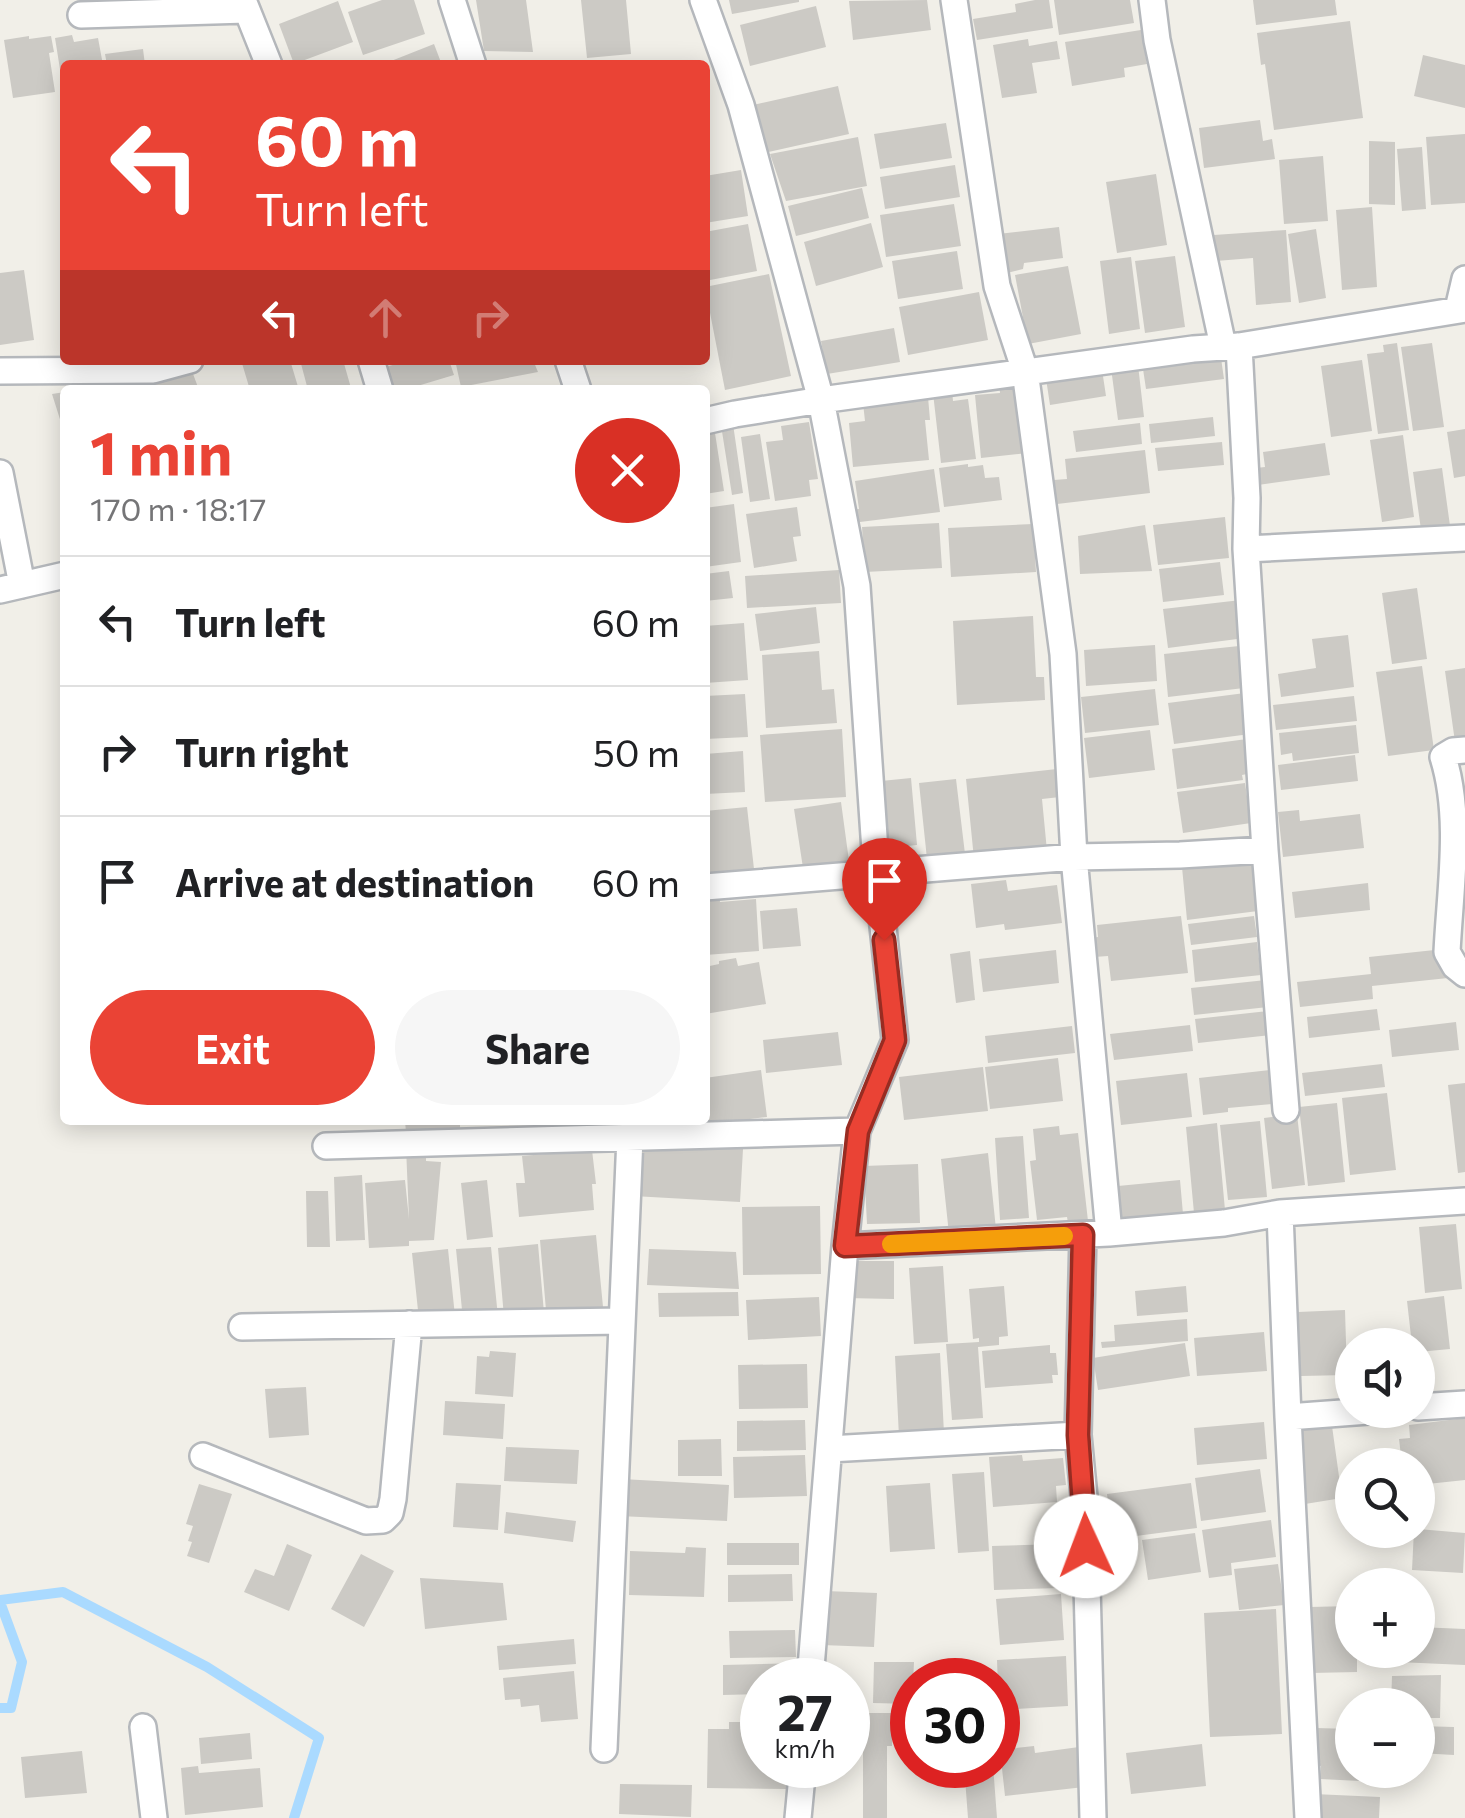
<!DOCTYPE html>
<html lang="en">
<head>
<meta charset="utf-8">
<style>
  :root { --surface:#fff; --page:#f6f6f6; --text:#202124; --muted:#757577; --line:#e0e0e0; --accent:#ea4335 }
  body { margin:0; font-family:Commissioner,sans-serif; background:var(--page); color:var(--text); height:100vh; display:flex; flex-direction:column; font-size:38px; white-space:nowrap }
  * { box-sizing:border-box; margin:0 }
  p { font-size:32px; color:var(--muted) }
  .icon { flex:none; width:55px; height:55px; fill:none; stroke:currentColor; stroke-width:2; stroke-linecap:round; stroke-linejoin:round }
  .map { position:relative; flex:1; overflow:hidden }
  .side { position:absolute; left:60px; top:385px; width:650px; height:740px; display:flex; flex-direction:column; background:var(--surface); border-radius:10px; box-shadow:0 5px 25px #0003 }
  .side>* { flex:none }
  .guide { position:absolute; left:60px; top:60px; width:650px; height:305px; border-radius:10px; box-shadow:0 5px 25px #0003; background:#ea4335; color:#fff; overflow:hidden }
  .tools { position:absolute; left:1335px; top:1328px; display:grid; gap:20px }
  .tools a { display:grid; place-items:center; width:100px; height:100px; border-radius:50%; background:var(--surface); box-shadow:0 5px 25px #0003; font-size:50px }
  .speed { position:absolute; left:740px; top:1658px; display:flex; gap:20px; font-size:50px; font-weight:700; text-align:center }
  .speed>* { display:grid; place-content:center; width:130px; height:130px; border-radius:50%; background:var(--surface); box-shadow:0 5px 25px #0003; line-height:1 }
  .speed small { font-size:25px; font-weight:400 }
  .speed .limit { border:15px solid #d22; background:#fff; color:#111 }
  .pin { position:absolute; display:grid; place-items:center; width:85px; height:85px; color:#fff; margin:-102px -42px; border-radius:50% 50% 50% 0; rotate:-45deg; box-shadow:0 0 10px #0007 }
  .pin .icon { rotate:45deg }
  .me { position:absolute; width:110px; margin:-55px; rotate:358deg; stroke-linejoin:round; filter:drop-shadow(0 0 8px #0008) }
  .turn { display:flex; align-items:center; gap:35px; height:210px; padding:0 30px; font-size:45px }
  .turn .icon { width:130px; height:130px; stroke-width:2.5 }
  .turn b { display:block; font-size:70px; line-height:85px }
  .lanes { display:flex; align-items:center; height:95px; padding:0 30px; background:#0003; justify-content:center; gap:50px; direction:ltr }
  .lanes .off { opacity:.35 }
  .round { display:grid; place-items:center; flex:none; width:105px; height:105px; border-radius:52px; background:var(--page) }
  .headline { display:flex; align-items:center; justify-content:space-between; height:170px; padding:0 30px }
  h1 { font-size:60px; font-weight:700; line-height:75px; color:var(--accent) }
  .cta { display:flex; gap:20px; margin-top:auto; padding:20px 30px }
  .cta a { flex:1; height:115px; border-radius:60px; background:var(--accent); color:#fff; font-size:40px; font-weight:700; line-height:115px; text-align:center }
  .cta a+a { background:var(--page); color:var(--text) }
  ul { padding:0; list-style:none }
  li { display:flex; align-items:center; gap:30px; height:130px; padding:0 30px; border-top:2px solid var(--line) }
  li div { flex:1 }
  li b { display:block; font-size:38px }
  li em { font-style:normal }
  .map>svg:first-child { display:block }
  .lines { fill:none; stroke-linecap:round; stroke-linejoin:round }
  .stream { stroke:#aadaff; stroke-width:10 }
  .building { fill:#cccac5 }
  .minor-casing { stroke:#b5b8bc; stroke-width:30 }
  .minor { stroke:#fff; stroke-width:25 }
  .route-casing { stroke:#982c22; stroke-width:25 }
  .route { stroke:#ea4335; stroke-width:18 }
  .slow { stroke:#f59e0b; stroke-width:18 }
</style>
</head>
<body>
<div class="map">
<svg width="1465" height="1818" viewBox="0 0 1465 1818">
  <rect width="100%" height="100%" fill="#f1efe8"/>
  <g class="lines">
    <!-- stream -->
    <path class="stream" d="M0,1600L63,1592L207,1667L319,1738L294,1818
      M0,1602L22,1662L11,1708H0"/>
  </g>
  <!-- building -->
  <path class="building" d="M382,0H414L425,34L363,55L348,12Z
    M476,0H526L533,52L484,51Z
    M581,0H626L631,54L587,58Z
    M729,0H799V2L732,14Z
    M927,0L931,30L853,40L849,1Z
    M1035,0H1049L1053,28L977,40L973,19L1016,12L1015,4Z
    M1054,0H1130L1134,23L1059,35Z
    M1253,0H1335L1337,15L1256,25Z
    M338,1L353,42L294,64L279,24Z
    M816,6L826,47L750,66L740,25Z
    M1350,21L1363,118L1274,130L1265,64L1261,65L1257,33Z
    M1141,30L1147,64L1124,68L1125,77L1072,86L1065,42Z
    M72,35L74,42L98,38L103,65H65V88H63L55,38Z
    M29,36V39L51,36L54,52L49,53L55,92L13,98L4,40Z
    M1028,39L1029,46L1057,41L1060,59L1032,63L1037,93L1002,98L993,45Z
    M434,44L442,65H381Z
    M143,49L145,65H107L105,54Z
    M1423,55L1465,65V108L1414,96Z
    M838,86L849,134L764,153L753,105Z
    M1260,120L1263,141L1272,139L1275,159L1204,168L1199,128Z
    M946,123L952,158L880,169L874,134Z
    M1465,134V203L1431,205L1426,137Z
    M858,137L867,186L786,201L770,154Z
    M1369,141L1395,142V205L1369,204Z
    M1422,147L1426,209L1402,211L1397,149Z
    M1323,156L1328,221L1284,224L1279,160Z
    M955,165L960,197L885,209L880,177Z
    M741,170L748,216L705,223V176Z
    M1156,174L1167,245L1117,253L1106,182Z
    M862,188L869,218L796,236L788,206Z
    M954,204L961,246L886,257L880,215Z
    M1372,207L1377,287L1342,290L1336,210Z
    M871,223L883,267L816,286L804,242Z
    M748,224L757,271L705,281V232Z
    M1059,227L1063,258L1024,263L1023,269L1003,274L998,234Z
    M1316,229L1326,298L1299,303L1288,234Z
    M1286,230L1291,302L1256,305L1253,258L1216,261L1214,235Z
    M957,251L963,289L898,299L892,261Z
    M1175,256L1185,327L1145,333L1135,261Z
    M1131,257L1140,329L1109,334L1100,261Z
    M1068,266L1081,334L1028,344L1015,275Z
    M24,270L34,340L0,345V273Z
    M769,274L791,376L725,390L705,287Z
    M979,292L988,340L908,355L899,307Z
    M894,328L900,362L827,374L821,341Z
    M1397,343L1409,430L1378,434L1367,354L1384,352L1383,345Z
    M1432,343L1444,427L1413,431L1401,347Z
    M1221,358L1224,379L1146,389L1143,369Z
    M241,360H290L299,390H250Z
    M300,360H343L351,388L308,390Z
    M408,360H449L454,375L404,390H383L377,370Z
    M455,360H533L538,372L461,387Z
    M1362,360L1372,431L1331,437L1321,366Z
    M189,363L199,390H146L139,373Z
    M1101,363L1106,396L1050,405L1045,372Z
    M1138,365L1144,417L1118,420L1111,368Z
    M1021,380L1028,453L981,458L975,395L1000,393L999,382Z
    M952,390L953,401L968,399L976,459L941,463L933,393Z
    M65,392V432H64L52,394Z
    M928,397L930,420H925L929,460L853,467L849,423L865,421L863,403Z
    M1213,417L1215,436L1151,443L1149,424Z
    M809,422L818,479L809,480L811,496L775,501L766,442L783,440L781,426Z
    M1140,423L1142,444L1076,452L1073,431Z
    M733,424L743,493L732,495L721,425Z
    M1465,429V476L1454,478L1447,432Z
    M715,433L724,491L705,494V434Z
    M760,434L770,499L750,502L741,437Z
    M1403,435L1414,517L1382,522L1370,440Z
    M1222,442L1224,465L1158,471L1155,448Z
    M1325,443L1330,475L1258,485L1256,468L1265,467L1263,452Z
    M1145,450L1150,493L1057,504L1054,480L1067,479L1065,459Z
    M968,464V467L983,465L985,478L999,477L1002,500L944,507L939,468Z
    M1442,468L1451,533L1422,537L1413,472Z
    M934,469L940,512L852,523L850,510L859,509L855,481Z
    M734,504L741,562L705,567V508Z
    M797,507L801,536L793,537L797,561L754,568L746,514Z
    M1225,517L1229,558L1158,565L1153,525Z
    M939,523L942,568L865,572L862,527Z
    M1033,524L1036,572L951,577L948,528Z
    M1145,525L1152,571L1080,574L1078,536Z
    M1220,562L1224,595L1163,602L1159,569Z
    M839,570L841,603L747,608L745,576Z
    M729,571L733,598L705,601V574Z
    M1417,588L1427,659L1392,664L1382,593Z
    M1241,600L1245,638L1168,648L1163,609Z
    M816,607L820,643L760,651L755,614Z
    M1033,616L1036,677H1044L1045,700L957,705L953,621Z
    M744,623L748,680L705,683V626Z
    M1348,635L1354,687L1281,697L1278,674L1316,668L1312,639Z
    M1155,645L1157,681L1086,686L1084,650Z
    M1239,646L1244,688L1168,697L1164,654Z
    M819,651L822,690L834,689L837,723L766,728L762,655Z
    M1422,666L1434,750L1388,756L1376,672Z
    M1465,668V747L1456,749L1445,671Z
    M1155,689L1159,725L1085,733L1081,697Z
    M1245,693L1250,734L1174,744L1168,703Z
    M745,694L748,737L705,739V696Z
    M1354,696L1357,721L1276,730L1273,705Z
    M1356,725L1359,753L1293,761L1292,753L1281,755L1279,733Z
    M842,729L846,797L765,802L760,735Z
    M1150,730L1155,770L1089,778L1084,738Z
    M1247,739L1252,773L1242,775L1243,780L1177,789L1172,749Z
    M743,751L745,792L705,794V754Z
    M1355,755L1358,781L1281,790L1278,765Z
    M1057,769L1060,797L1042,799L1047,851L974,859L966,779Z
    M911,778L917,845L877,849L871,782Z
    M956,779L965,854L927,859L919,783Z
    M1245,783L1251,823L1183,833L1177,792Z
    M841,802L849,861L803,868L794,809Z
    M747,807L754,869L705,874V811Z
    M1299,810L1300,821L1360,814L1364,848L1283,857L1278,812Z
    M1252,859L1258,911L1187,920L1182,867Z
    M1006,880L1008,891L1057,885L1062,923L1005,930L1004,924L976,928L971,884Z
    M1368,883L1370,910L1295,918L1292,892Z
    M719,893L720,902L756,899L759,951L705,955V894Z
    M797,908L801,946L763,949L760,911Z
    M1181,916L1188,973L1111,981L1108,956L1094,957L1092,938L1098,937L1097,925Z
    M1254,916L1257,937L1191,945L1188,924Z
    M1257,942L1261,975L1195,982L1192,950Z
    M1444,949L1448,978L1372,986L1373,999L1300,1007L1297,982L1371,974L1369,957Z
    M1056,950L1059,983L983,992L979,959Z
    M970,951L975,1000L956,1003L950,954Z
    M736,958L738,966L759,962L766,1004L705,1014V967L719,964V961Z
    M1266,980L1268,1007L1194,1015L1191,988Z
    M1377,1009L1380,1030L1309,1038L1307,1017Z
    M1268,1011L1271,1035L1198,1043L1195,1019Z
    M1456,1022L1459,1050L1392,1057L1389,1030Z
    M1190,1025L1193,1051L1114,1060L1110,1034Z
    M1072,1026L1075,1053L988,1063L985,1036Z
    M838,1032L842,1065L766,1073L763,1040Z
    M1058,1058L1063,1101L990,1109L985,1067Z
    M1382,1064L1385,1087L1305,1096L1302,1073Z
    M983,1067L988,1111L904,1120L899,1077Z
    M761,1070L767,1117L701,1125L700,1120H705V1078Z
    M1270,1070L1273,1104L1228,1108V1112L1203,1115L1199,1078Z
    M1187,1073L1192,1117L1121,1125L1116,1081Z
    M1465,1083V1172L1458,1173L1448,1085Z
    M1387,1093L1396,1170L1350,1175L1342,1098Z
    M1337,1103L1345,1182L1308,1186L1299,1107Z
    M1297,1114L1305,1185L1272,1189L1264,1118Z
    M405,1120H460V1130L406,1133Z
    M1260,1121L1267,1197L1228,1200L1220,1125Z
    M1217,1123L1225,1210L1194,1213L1186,1127Z
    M1059,1126L1060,1135L1078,1133L1088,1221L1068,1223L1067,1217L1037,1220L1030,1161L1036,1160L1033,1129Z
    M1023,1136L1029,1218L1000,1220L995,1138Z
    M636,1143L743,1149L740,1202L633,1196Z
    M426,1146V1161L441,1162L434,1240L409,1241V1246L369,1248L365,1183L405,1180L409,1219L406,1147Z
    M592,1150L596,1184H592L594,1210L519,1217L516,1183H525L522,1156Z
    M988,1153L996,1229L949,1234L941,1159Z
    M918,1164L920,1223L867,1224L864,1166Z
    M362,1175L365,1240L336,1241L334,1177Z
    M487,1180L493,1237L467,1240L461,1183Z
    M1180,1180L1183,1214L1121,1221L1118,1186Z
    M306,1191H328L330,1247H307Z
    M820,1206L821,1274L743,1275L742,1207Z
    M1456,1224L1462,1289L1425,1293L1419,1227Z
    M596,1235L604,1317L547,1322L540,1240Z
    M538,1244L544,1313L504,1317L498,1248Z
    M491,1247L498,1317L463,1320L456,1249Z
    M448,1249L455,1316L419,1320L412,1253Z
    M649,1249L736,1252L739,1289L647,1285Z
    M846,1261H894V1299L846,1298Z
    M943,1266L948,1342L914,1344L909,1268Z
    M1004,1286L1008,1336L999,1337V1345L978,1347L983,1418L952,1420L946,1344L979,1342V1338L973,1339L969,1289Z
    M1186,1286L1188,1312L1137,1316L1135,1291Z
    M738,1292L739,1316L659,1317L658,1293Z
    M1444,1296L1450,1349L1418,1352V1345H1412L1407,1301Z
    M819,1297L821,1336L748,1340L746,1300Z
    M1345,1310L1347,1375L1301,1376L1300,1359H1293V1334H1299L1298,1312Z
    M1187,1319L1188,1341L1102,1348L1101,1342L1115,1341L1114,1325Z
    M1264,1332L1267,1371L1197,1376L1194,1338Z
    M1185,1343L1190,1376L1098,1390L1093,1358Z
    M1050,1345V1353H1056L1058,1375H1052L1053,1383L985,1388L982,1351Z
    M490,1351L516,1353L513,1397L475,1394L477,1356L489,1357Z
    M940,1353L944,1434L899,1437L895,1356Z
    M807,1364L808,1408L739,1409L738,1365Z
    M306,1387L309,1435L269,1438L265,1389Z
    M445,1401L505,1404L503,1439L443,1435Z
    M1465,1418V1480L1418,1485V1465H1402L1399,1439L1410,1438L1409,1425Z
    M805,1420L806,1450L737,1451V1421Z
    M1264,1422L1267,1459L1197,1465L1194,1428Z
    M1332,1426L1342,1498L1305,1504L1296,1431Z
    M721,1439L722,1476H678V1440Z
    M506,1447L579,1450L577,1484L504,1481Z
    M805,1455L807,1496L734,1498L733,1457Z
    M1022,1455L1023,1461L1063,1458L1066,1485L1056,1486L1057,1502L993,1507L989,1457Z
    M1260,1469L1266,1512L1201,1521L1195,1478Z
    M984,1472L989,1551L958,1553L952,1474Z
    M622,1479L729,1485L727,1521L619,1516Z
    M456,1483L501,1485L498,1530L453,1527Z
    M930,1483L935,1549L890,1552L886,1486Z
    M1191,1483L1197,1528L1113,1539L1107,1494Z
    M199,1484L232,1494L209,1563L187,1556L192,1542L188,1541L193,1526L186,1524Z
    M506,1512L576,1521L573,1542L504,1533Z
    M1271,1520L1276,1557L1231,1563L1232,1575L1209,1578L1202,1530Z
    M1418,1529L1465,1533L1463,1573L1412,1570L1414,1530Z
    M1195,1533L1201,1572L1148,1580L1142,1540Z
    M727,1543H799V1565H727Z
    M287,1544L312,1555L289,1611L244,1592L255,1569L274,1576Z
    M1059,1544L1060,1588L994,1590L992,1546Z
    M686,1547L706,1548L704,1597L629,1595L630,1551L685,1553Z
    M361,1554L394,1571L364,1627L331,1609Z
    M1278,1564L1284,1605L1239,1610L1234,1569Z
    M792,1574L793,1601L728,1602V1575Z
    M420,1578L503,1583L507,1620L425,1629Z
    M825,1591L877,1593L874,1647L822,1645Z
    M1061,1594L1064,1640L1000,1645L996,1599Z
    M1352,1606V1650H1357V1672L1311,1673L1310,1607Z
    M1276,1609L1282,1734L1210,1737L1204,1613Z
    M1418,1627L1465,1629V1665L1398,1662V1650H1418Z
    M795,1630L796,1657L730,1658L729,1631Z
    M574,1639L576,1664L499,1670L497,1646Z
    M1066,1656L1068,1706L999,1710L997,1660Z
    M874,1662H914L912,1704L873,1703Z
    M799,1663V1680H762V1694L723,1695V1665Z
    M574,1671L578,1719L541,1722L539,1705L521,1707L520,1699L505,1700L503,1678Z
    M1441,1675L1440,1718H1418V1705H1391L1392,1676Z
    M849,1713H892V1746H887V1818H863V1748H849Z
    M729,1722H762V1765H788V1789L707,1788L708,1729H729Z
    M1418,1726L1454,1727V1755L1418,1753Z
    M1316,1728L1352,1729V1770H1381L1380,1782L1320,1779L1321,1766L1314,1765Z
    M250,1733L252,1759L201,1764L199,1738Z
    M1202,1744L1206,1786L1131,1794L1126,1753Z
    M1034,1746L1035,1753L1079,1747L1084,1787L1005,1796L1000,1750Z
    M82,1751L87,1793L25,1798L21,1757Z
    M964,1765H993L997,1818H968Z
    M198,1766L199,1773L260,1768L263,1807L185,1815L181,1768Z
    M620,1784L692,1785L691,1817L619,1814Z
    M1314,1794L1380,1797L1379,1818H1313Z"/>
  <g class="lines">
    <!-- minor casing -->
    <g class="minor-casing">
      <path id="minor" d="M243,0L269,65
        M452,0L473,65
        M703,0L741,105L821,400L857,586L875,851L895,1040L857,1131
        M954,0L997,286L1025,371L1063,654L1074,857L1109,1233
        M1152,0L1157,40L1223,346
        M81,15L246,10
        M1458,309L1465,279
        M1239,346L1247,498L1246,549L1265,850L1286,1110
        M371,360L380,390
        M568,360L578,390
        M0,371L153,370L190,360
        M705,421L735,414L821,400L1193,349L1239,346L1465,309
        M0,473L22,585
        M1246,549L1465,538
        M0,590L65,575
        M1465,750L1453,751L1443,757C1462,817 1450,889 1447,952L1455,966L1465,974
        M705,887L1074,857L1180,855L1265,850
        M326,1146L857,1131L845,1246L1109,1233L1224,1223L1280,1213L1465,1201
        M1280,1213L1288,1417L1308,1818
        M1083,1235L1078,1435L1085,1507L1093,1818
        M242,1327L622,1321
        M1418,1407L1465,1404
        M1288,1417L1382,1410
        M829,1449L1078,1435
        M203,1456L366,1521L383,1520L390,1513L393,1499L409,1324
        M810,1680L845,1246
        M143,1727L154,1818
        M604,1749L630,1137
        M798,1818L803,1765"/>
    </g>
    <!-- minor -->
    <use href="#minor" class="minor"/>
  </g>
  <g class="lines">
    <!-- route casing -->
    <g class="route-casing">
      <path id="route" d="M884,940L895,1040L858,1131L845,1246L1083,1235L1078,1435L1086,1546"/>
    </g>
    <!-- route -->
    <use href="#route" class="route"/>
    <!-- slow -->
    <path class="slow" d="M891,1244L1064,1236"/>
  </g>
</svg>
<div class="tools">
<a><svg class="icon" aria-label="sound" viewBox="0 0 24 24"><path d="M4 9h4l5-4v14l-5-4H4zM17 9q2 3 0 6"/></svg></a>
<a><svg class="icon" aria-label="search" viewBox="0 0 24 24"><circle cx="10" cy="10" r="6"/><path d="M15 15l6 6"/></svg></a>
<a>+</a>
<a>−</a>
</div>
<div class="speed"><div>27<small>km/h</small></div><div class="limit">30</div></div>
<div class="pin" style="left:884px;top:940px;background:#d93025"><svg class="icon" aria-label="arrive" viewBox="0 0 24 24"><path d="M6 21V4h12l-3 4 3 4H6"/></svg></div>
<svg class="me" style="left:1086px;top:1546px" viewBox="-20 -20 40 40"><circle r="19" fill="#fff"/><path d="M0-13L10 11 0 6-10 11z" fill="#ea4335"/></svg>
<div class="guide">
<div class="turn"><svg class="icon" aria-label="left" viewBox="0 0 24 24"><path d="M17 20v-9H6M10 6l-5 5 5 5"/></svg><div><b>60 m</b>Turn left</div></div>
<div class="lanes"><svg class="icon" aria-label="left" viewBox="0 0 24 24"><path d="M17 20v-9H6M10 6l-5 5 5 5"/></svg><svg class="icon off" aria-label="ahead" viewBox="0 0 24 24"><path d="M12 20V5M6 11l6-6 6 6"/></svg><svg class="icon off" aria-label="right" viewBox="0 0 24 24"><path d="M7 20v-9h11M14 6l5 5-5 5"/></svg></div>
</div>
<section class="side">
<div class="headline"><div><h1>1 min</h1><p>170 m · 18:17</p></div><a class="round" style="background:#d93025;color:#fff"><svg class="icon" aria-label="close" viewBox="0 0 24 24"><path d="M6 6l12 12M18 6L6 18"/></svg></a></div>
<ul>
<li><svg class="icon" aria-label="left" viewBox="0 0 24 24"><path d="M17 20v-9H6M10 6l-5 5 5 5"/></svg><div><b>Turn left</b></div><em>60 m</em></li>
<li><svg class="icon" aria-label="right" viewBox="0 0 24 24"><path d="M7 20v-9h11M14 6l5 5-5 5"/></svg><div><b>Turn right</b></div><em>50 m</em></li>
<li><svg class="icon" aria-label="arrive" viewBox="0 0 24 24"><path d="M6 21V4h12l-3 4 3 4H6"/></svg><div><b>Arrive at destination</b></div><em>60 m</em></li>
</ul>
<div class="cta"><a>Exit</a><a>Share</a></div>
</section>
</div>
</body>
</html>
